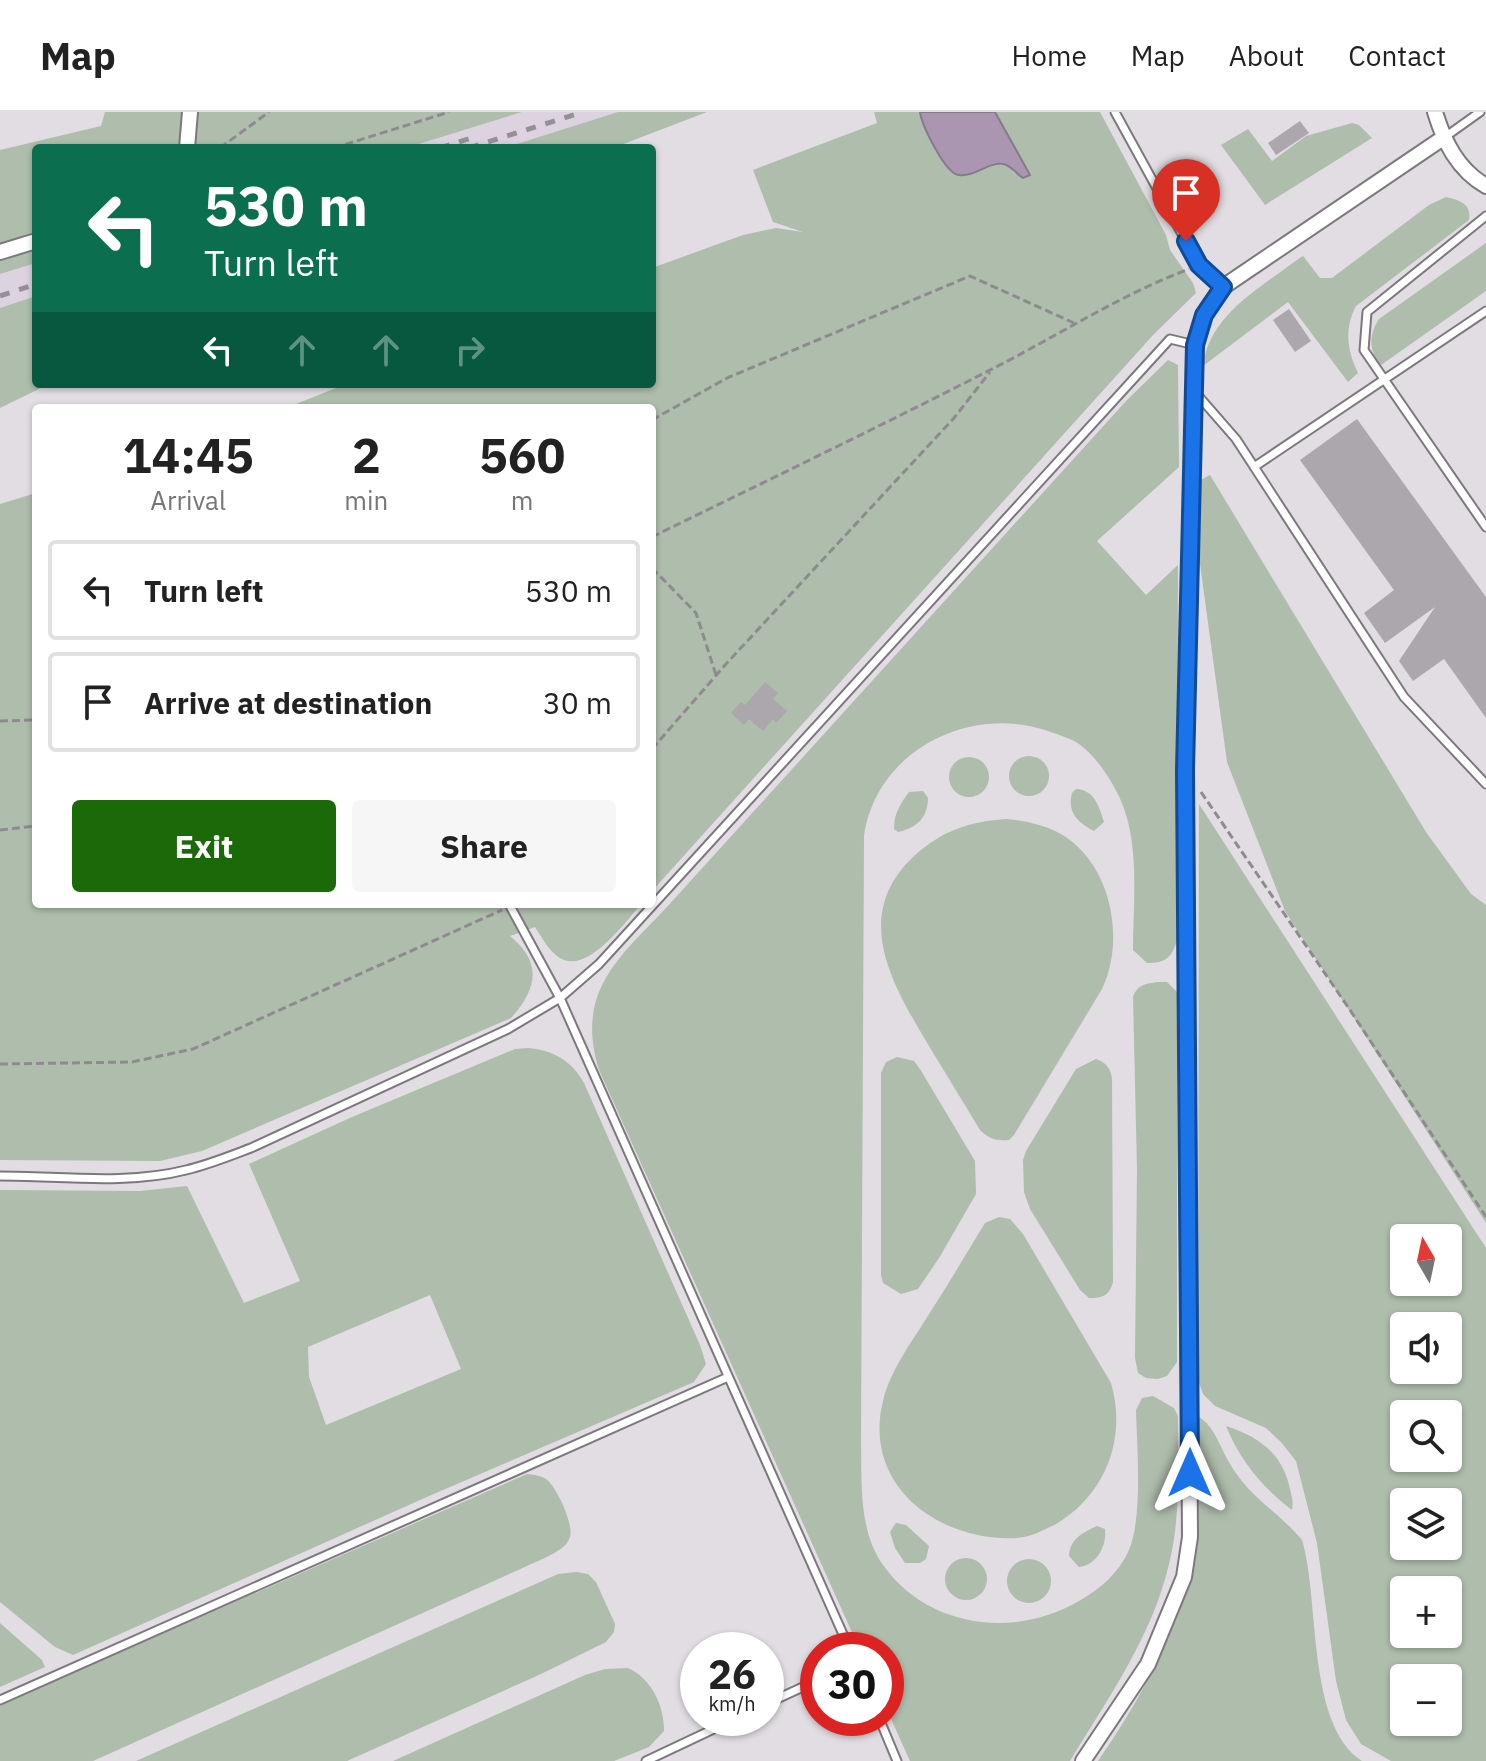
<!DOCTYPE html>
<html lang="en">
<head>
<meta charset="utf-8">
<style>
  :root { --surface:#fff; --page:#f6f6f6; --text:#222; --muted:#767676; --line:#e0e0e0; --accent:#1b6a0a }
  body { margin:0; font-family:"IBM Plex Sans",sans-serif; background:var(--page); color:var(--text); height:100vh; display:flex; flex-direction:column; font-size:30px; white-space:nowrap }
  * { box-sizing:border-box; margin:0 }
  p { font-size:26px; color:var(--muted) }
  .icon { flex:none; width:44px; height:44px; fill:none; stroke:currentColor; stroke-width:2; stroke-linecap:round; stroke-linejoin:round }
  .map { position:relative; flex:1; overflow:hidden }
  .drawer { position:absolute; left:32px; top:292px; width:624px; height:504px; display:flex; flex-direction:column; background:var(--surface); border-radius:8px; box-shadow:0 2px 6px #0004 }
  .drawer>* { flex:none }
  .guide { position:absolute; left:32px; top:32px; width:624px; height:244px; border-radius:8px; box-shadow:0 2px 6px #0004; background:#0b6e4f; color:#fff; overflow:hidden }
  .needle { width:52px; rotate:351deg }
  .buttons { position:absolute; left:1390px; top:1112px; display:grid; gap:16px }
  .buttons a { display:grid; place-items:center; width:72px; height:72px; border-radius:8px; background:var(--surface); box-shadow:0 2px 6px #0004; font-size:40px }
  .speed { position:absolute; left:680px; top:1520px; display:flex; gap:16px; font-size:40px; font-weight:700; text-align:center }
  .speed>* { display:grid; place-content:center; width:104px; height:104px; border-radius:50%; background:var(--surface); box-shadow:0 2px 6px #0004; line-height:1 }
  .speed small { font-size:20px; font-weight:400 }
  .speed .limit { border:12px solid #d22; background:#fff; color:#111 }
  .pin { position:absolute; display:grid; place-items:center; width:68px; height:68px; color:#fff; margin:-82px -34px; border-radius:50% 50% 50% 0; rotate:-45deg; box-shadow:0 0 8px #0007 }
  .pin .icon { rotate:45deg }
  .me { position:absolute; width:88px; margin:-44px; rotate:0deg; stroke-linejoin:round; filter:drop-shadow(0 0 6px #0008) }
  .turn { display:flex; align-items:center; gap:28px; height:168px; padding:0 40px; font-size:36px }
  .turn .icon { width:104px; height:104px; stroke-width:2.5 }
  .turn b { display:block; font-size:56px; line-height:68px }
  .lanes { display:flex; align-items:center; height:76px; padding:0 40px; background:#0003; justify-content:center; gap:40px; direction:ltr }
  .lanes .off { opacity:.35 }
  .eta { display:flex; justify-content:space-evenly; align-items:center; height:136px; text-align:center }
  .eta b { font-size:48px; font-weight:800; line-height:56px }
  .cta { display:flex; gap:16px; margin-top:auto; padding:16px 40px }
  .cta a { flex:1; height:92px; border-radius:8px; background:var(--accent); color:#fff; font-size:32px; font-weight:800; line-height:92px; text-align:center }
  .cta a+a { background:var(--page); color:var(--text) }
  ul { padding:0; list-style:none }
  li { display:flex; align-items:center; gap:24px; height:100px; margin:0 16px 12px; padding:0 24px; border:4px solid var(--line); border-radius:8px }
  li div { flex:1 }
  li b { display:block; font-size:30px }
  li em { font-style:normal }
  header { display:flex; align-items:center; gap:48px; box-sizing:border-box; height:112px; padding:0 40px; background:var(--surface); border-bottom:2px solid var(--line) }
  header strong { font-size:38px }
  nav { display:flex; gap:44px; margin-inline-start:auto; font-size:28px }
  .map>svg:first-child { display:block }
  .built { fill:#ddd3e0 }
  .green { fill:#aebdac; fill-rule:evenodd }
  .water { fill:#aa96b0; stroke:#887a8d; stroke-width:2 }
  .building { fill:#aba7ac }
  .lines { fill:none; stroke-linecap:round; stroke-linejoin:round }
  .service-casing { stroke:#7c787d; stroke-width:11 }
  .minor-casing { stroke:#7c787d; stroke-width:18 }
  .path { stroke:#8e8b8f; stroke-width:3; stroke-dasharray:8 4; stroke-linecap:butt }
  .service { stroke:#fff; stroke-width:7 }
  .minor { stroke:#fff; stroke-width:14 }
  .rail { stroke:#949196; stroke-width:5; stroke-dasharray:10 10; stroke-linecap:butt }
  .route-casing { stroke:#114b97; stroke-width:20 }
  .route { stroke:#1a73e8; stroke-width:14 }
</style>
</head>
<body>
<header>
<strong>Map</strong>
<nav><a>Home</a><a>Map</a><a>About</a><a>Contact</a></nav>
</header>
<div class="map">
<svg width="1486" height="1649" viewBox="0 0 1486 1649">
  <rect width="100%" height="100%" fill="#e1dde3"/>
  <!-- built -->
  <path class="built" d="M522,0H618L504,36H406Z
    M36,151V184L0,196V162Z"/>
  <!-- green -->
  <path class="green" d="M105,0H522L406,36H36V151L0,162V38L101,14Z
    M618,0H707L613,36H504Z
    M874,0H920L924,15L950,59C959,60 970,61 978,59C993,55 1005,46 1015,62L1007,22L995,0H1100L1166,123L1170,138L1193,171L1196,181L1154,222L652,779V296H286L346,272H652V156L743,123L776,116L803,120L773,110L753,58L877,11Z
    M1352,11L1359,13L1372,26L1265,93L1221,33L1248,17L1272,49L1306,24Z
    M1446,85C1458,88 1472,91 1469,108L1356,194C1344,217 1347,238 1358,261L1348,270L1288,190L1203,254C1209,204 1257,178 1294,150L1303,144L1320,166H1332L1429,93Z
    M1486,131V179L1381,253C1368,239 1369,222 1379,207Z
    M36,184V272H49L0,296V196Z
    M1168,248L1178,253L1179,355L1097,429L1146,483L1178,453L1177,829C1171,846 1166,851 1147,851L1133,838C1133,786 1142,722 1114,675C1106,660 1093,642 1079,632C1070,626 1056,622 1045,618C967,593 876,640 864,724L861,1328C862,1369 858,1418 883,1453C928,1516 1014,1527 1079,1489C1100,1477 1119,1461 1129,1438C1143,1404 1137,1336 1136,1298L1142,1286L1153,1284L1174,1296L1178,1304C1178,1353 1181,1404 1169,1452C1152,1525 1108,1586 1070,1649H910L886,1596V1538H860L599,958C573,874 625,842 676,785L1127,288Z
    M1210,363L1426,720L1471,782L1486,793V1111L1285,799L1227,650L1197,430L1199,369Z
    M36,381V792H641C626,810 590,858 564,848C551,843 543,827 535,815L510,824C542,850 538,876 511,906L202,1039L160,1049L0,1048V392Z
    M1009 664a20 20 0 1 1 40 0a20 20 0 1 1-40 0Z
    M949 665a20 20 0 1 1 40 0a20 20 0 1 1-40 0Z
    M1076,677C1095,678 1099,695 1104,710L1094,719C1077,710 1067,700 1072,681Z
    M923,679L928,686C928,705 917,716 898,720L894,717C894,702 900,692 909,680Z
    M1199,692L1486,1136V1649H1391L1361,1632L1346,1608L1336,1569L1317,1431L1296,1349L1281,1330L1266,1316L1215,1294L1203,1282L1198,1268ZM1404,1126H1448V1170H1404ZM1404,1214H1448V1258H1404ZM1404,1302H1448V1346H1404ZM1404,1390H1448V1434H1404ZM1404,1478H1448V1522H1404ZM1404,1566H1448V1610H1404Z
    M1007,707C1026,709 1044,713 1061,722C1111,751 1126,827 1102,877L1014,1023L1009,1028C996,1029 989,1027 980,1018C963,990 946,962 929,934C894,875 850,805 913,745C941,719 970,709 1007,707Z
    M1158,870H1167L1177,880V1250L1167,1264L1158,1267L1146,1266L1138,1261L1135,1246L1137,1057L1133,885C1138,872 1145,872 1158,870Z
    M528,936C553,938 572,949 584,971L700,1233L706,1252L694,1270L429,1384L73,1543L55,1535L0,1490V1078L140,1079L187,1074L244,1191L300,1169L249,1052L352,1005L515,937ZM430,1183L461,1257L326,1313L309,1265L308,1235Z
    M897,945L914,949L920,957L975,1049L976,1082L939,1146L918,1177L901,1182L883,1171L881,1163V961L886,950Z
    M1096,947C1106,951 1110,955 1112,966L1113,1170C1109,1184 1103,1186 1089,1186L1080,1178L1030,1097L1024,1080L1023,1048L1026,1039L1076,957Z
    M999,1105L1010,1107L1023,1122L1111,1271C1127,1326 1106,1382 1056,1412C1044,1418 1031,1425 1017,1426C939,1430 862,1374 883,1289C891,1256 914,1227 931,1199C950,1170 967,1140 985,1111Z
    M1198,1304C1215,1315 1219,1333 1229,1350C1248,1385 1278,1399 1302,1428C1320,1487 1306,1613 1362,1649H1098C1134,1597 1176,1526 1187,1462C1197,1410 1197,1357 1198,1304Z
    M1226,1314C1257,1324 1281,1340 1289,1373C1291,1382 1294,1389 1292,1398C1262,1375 1241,1350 1226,1314Z
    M527,1362C534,1363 540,1363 546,1367C556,1374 574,1412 570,1425C567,1435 556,1440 547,1445L93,1649H0V1593Z
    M896,1411L906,1413L929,1434L926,1447L920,1451H905L895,1436L890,1420Z
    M1097,1414L1105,1417C1107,1433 1097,1453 1079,1455L1069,1444C1070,1427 1082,1421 1097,1414Z
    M945 1467a21 21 0 1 1 42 0a21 21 0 1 1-42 0Z
    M1007 1469a22 22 0 1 1 44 0a22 22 0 1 1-44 0Z
    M576,1460L588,1462L596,1470L615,1512L614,1520L606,1530L541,1562L347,1649H136L558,1462Z
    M0,1511L42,1548L45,1555L0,1575Z
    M628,1556C652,1567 664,1594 664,1619L649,1635L614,1649H393L585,1563L605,1557Z"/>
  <!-- water -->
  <path class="water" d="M920,0H995L1030,63L1023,66C1016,62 1011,53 1003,52C988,50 975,65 959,63C945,62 922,13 920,0Z"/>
  <!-- building -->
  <path class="building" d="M1300,9L1309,21L1276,43L1268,31Z
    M1289,197L1311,229L1295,240L1273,208Z
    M1357,307L1486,485V606L1444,547L1413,569L1399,549L1435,495L1385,531L1364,501L1394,478L1300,348Z
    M765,570L778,581L773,587L787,599L776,611L773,607L763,619L749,607L744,613L731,601L741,590L745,593Z"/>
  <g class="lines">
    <!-- service casing -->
    <g class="service-casing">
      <path id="service" d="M1115,0L1199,153L1222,174
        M1445,25L1480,0
        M1486,104L1367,200L1364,238L1486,415
        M1195,280L1236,327L1404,585L1486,672
        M1254,355L1486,199
        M510,794L560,886L850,1538
        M0,1064C60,1064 127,1073 186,1058C208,1053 230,1044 251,1036L508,917L560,886L599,852L1170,227L1195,233
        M0,1588L728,1265
        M766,1592L818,1568
        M879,1606L897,1649
        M646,1649L737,1606"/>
    </g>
    <!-- minor casing -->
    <g class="minor-casing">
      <path id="minor" d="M1435,0C1444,30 1458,58 1486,74
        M187,36L190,0
        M0,140L36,129
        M1083,1649L1148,1552L1184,1465L1190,1425L1185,658L1195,233L1204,203L1223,175L1443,26"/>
    </g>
    <!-- path -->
    <path class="path" d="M220,36L269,0
      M334,36L449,0
      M652,308L727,266L970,164L1074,211
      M652,425C766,369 881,314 994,256C1059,223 1120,183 1189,157
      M652,456L696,501L716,563
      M0,609L36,608
      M652,637L726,552L954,306L990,260
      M1201,680L1350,898L1486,1105
      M0,718L36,714
      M0,952L132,950L193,937L502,798"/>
    <!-- service -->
    <use href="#service" class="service"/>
    <!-- minor -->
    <use href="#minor" class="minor"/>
    <!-- rail -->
    <path class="rail" d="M440,36L478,24
      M469,36L583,0
      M0,184L36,172"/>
  </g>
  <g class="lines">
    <!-- route casing -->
    <g class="route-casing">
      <path id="route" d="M1186,129L1199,153L1223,175L1204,203L1195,233L1185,658L1190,1361"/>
    </g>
    <!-- route -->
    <use href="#route" class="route"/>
  </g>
</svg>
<div class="buttons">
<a><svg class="needle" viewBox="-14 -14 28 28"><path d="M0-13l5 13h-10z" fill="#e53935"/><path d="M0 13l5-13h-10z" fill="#767676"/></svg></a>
<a><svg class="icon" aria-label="sound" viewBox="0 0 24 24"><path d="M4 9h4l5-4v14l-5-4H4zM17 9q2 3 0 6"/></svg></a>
<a><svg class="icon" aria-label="search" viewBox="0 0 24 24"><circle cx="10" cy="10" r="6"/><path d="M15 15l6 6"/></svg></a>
<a><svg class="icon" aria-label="layers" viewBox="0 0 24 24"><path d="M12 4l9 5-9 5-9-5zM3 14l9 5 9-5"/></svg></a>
<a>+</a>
<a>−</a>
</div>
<div class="speed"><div>26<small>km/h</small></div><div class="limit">30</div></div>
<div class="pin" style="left:1186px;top:129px;background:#d93025"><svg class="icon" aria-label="arrive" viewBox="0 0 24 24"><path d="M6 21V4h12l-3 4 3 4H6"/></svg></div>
<svg class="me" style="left:1190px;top:1361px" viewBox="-20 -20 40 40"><path d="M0-17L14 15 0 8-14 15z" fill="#1a73e8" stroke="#fff" stroke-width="4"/></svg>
<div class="guide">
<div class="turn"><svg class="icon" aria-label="left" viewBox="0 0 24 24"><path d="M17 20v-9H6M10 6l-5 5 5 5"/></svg><div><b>530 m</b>Turn left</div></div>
<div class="lanes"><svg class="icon" aria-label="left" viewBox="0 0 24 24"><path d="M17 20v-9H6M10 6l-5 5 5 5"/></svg><svg class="icon off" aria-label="ahead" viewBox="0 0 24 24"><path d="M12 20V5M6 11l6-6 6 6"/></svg><svg class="icon off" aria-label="ahead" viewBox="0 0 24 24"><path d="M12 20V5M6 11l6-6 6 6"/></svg><svg class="icon off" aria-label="right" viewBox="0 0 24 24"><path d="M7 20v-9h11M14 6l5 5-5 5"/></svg></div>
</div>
<section class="drawer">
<div class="eta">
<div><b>14:45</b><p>Arrival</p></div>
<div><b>2</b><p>min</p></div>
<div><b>560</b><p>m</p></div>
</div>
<ul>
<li><svg class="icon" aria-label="left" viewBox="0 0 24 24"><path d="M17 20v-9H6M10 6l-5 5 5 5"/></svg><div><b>Turn left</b></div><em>530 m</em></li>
<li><svg class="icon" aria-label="arrive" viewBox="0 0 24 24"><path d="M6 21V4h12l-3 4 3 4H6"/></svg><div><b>Arrive at destination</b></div><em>30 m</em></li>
</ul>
<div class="cta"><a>Exit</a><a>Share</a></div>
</section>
</div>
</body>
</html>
